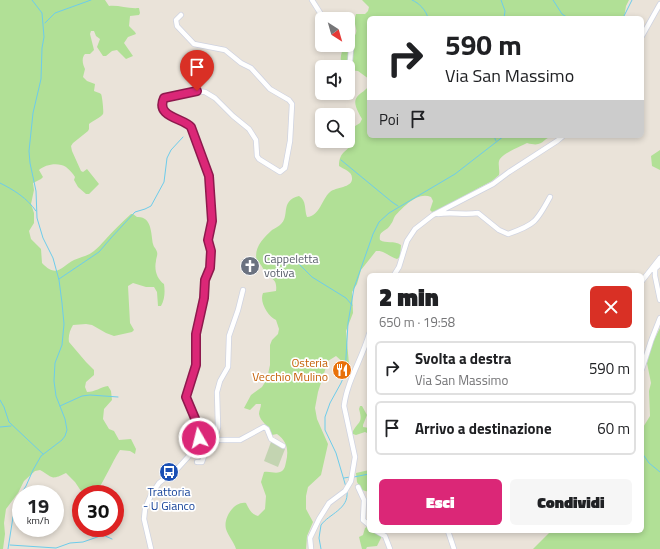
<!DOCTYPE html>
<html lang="it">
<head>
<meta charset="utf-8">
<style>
  :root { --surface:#fff; --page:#f6f6f6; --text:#202124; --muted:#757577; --line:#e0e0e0; --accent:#db2777 }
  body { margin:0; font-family:"Titillium Web",sans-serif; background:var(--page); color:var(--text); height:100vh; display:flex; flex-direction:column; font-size:15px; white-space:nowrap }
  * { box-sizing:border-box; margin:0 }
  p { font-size:13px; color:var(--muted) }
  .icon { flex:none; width:22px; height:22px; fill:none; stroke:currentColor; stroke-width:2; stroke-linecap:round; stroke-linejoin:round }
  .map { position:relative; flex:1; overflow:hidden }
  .sheet { position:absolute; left:367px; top:273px; width:277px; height:260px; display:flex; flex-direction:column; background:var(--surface); border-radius:6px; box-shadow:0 2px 6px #0003 }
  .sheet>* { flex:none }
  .hud { position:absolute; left:367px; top:16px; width:277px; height:122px; border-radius:6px; box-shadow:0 2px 6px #0003; background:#fff; color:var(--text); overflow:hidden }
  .needle { width:26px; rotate:143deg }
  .tools { position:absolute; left:315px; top:12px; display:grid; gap:8px }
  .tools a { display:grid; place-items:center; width:40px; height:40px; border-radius:6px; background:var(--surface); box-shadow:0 2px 6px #0003; font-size:20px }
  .speed { position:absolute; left:12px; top:485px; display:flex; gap:8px; font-size:20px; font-weight:700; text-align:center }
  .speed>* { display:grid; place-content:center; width:52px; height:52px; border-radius:50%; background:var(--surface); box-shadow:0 2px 6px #0003; line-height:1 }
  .speed small { font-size:10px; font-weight:400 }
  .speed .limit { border:6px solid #d22; background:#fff; color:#111 }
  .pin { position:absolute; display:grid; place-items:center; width:34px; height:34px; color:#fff; margin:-41px -17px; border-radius:50% 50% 50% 0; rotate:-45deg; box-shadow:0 0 4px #0007 }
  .pin .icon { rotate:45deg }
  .me { position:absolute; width:44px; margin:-22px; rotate:352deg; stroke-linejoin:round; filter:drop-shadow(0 0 3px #0008) }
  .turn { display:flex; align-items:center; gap:14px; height:84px; padding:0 12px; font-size:18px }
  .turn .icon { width:52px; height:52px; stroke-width:2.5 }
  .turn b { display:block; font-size:28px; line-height:34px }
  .then { display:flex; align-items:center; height:38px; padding:0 12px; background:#0003; gap:8px; font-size:15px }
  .round { display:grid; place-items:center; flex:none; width:42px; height:42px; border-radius:6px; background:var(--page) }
  .headline { display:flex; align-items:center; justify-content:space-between; height:68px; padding:0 12px }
  h1 { font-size:24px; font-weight:800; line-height:30px }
  .button { display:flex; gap:8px; margin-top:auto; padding:8px 12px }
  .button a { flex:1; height:46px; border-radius:6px; background:var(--accent); color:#fff; font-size:16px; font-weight:800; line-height:46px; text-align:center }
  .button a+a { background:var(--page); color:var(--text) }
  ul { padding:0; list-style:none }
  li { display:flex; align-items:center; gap:12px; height:54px; margin:0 8px 6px; padding:0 4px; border:2px solid var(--line); border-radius:6px }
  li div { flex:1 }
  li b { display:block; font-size:15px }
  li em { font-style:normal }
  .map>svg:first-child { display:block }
  .green { fill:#b1e096 }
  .cemetery { fill:#c3d4b1 }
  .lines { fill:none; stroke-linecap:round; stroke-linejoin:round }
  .stream { stroke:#6dcceb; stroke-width:1 }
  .minor-casing { stroke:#cfd3e1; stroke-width:6 }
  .minor { stroke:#fff; stroke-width:4.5 }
  .route-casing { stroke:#8e194d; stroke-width:10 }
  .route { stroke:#db2777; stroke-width:7 }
  .labels { text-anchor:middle; stroke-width:3.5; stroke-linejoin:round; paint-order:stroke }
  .worship-label { font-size:12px; fill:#5b616d; stroke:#fff; text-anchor:start }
  .food-label { font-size:12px; fill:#c56008; stroke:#fff; text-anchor:end }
  .transit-label { font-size:12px; fill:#164399; stroke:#fff }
</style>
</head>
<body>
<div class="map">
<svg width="660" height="549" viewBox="0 0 660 549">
  <rect width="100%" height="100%" fill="#eae3d9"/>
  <!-- green -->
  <path class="green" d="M0,0H105L109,6C119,5 128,9 139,8L140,13L139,15L130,16L129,26L135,32L136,34L128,37L124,43L133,56L126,59L117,50L112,51L106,56H103L97,47L100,39L96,36L94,31H91L90,34L94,50L90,54H85C81,58 83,65 85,69L83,77L87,81L95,84L94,91C96,92 100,93 101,94C102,95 104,112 103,114C101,117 93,121 89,124V129L88,131L73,143L71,146L72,151L81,171L83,172L87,169L99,184L89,194H86L78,187L74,180L75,177C73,174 70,170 66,167C59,162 45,164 39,170L43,177L41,179L33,183L34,190L31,204L34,213V223L29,231L31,239L41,249L42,263C57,279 62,266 74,260C81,257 88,256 94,251C98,248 101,244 105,240C113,231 122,222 131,214H133L137,217C152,216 151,234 153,244C154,248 156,248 157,252C158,255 156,258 156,261C154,270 157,279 164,284C165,291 165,299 161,306H158L157,292L154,287H146L133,283L128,286L130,323L134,330L132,332L114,336L106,333L92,325L86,324L73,325C70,330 68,336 69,342L86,362L94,370V375L86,382L85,387L87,392C95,392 101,387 108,386L111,391L112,400L104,409L103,419L109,429L114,431L119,440L131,439L136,449L135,454L130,451L120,450C111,464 105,480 95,494H83L75,482L66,473C50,481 53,477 40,470L35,471L24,481L18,493L6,509L4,523L5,534L3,549H0Z
    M362,0H629L626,6L624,18H369V79L358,71L348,70V67H343C339,59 341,54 344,46L348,45V43C364,29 351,29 356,14H365L368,11L369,7Z
    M369,85V136H554C541,138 545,148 527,143C521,146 501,154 499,161C498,166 500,170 499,175L492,181L436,211L432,212L430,210L433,201L431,197C418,191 403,207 395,216C393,219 393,222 391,224C387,232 378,230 380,240C386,244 394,240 401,245L400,257L397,259C389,257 385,250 376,251L361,270L357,284L352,292L353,313L346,331L349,364H345L336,356L328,361L318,392L315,408L317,419L328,444L321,475L308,487L306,496V509L313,522L307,536L306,549H236C234,542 228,536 226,529C223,518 234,501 246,503C249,509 251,514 258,516L265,509L266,496L261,482L264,472C270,471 275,474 280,472C285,470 285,466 286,462C289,450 287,441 277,434L272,435C270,426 260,422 259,414C259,411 261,407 261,404H256L250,410L244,408L251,395L262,387L267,379L270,365V345L272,340L278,334L279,329L276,320C268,316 259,302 263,293L276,291C278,276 268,280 265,272C262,267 262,265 257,261C253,249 263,238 272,230C275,228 278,227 280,225C291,216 279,201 299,196C307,201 304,209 307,217C320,216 321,200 330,192C336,187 353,188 352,178C352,171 343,169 339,166C339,150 349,152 352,142C353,138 351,133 352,128L360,123L362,119C359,113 352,103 357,97C361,92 366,91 369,85Z
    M660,150V170L652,166L651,156Z
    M660,328V549H533L551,531H642V429L650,416L649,391L651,383L647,363L652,344Z
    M360,406H362L367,415L363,425V427L369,428V434L365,432L356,435L353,434V431C359,421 363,423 359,409Z
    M369,470V492L362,490L357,482L356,473Z
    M369,526V531H389L381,534V538L377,546L367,547L366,549H362L359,537L363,535L365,528Z"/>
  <!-- cemetery -->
  <path class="cemetery" d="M274,441L285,449L278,467L264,461L271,442Z"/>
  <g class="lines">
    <!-- stream -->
    <path class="stream" d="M412,0C419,3 426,10 428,18
      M501,0L505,11L504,18
      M553,0L562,14L568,18
      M623,18L632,0
      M45,23L55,13L91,0
      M494,136L496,141
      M341,160L392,202L398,206
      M0,183C14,190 27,198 36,211
      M299,264L312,277L346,298L352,305
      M59,279L99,252L111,238L135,212L145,209L151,206L164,182L167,158L171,150L183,137
      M0,400L4,407L9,422L43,454
      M60,406L82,396L90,395L118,397
      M0,427L11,426
      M642,453L649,463L660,472
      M354,477L369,474
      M344,478L350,477
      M346,487L336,453L325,430V417L330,403L341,383L345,374L348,323L354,288L373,234L379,222L389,213L455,174L504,136
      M10,545L56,548L70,543L83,542L103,535L112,539
      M8,549L13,517L17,500L26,486L33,470L41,456L62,440L65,436L67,430L65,419L56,396L54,381L55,363L62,345L64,324L62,303L59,280L53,258L43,238L37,218L36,191L30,163L29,151L33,113L41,79L42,48L44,37L42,13L32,0
      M321,549L319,538L321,525C329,514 349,509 347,492"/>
    <!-- minor casing -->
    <g class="minor-casing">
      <path id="minor" d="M312,0L324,19
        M642,36L660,4
        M348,43L351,49L348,86
        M345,95V93
        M438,214C452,212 464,215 478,213L499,230L508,234C535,225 537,221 550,197
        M660,264L655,269V276L660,300
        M394,275L399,267L407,241L415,229L433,215L493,184L509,172L557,141L563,136
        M642,281L660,258
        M642,369L651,341L660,318
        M200,430L206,441L211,439
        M211,440H240L264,427L267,429L271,439L283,446
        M197,462H202L208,444L217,431L218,427L217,392L220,381L228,367L229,336L238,310L243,290
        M358,487L364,500L363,520L369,525
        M376,531L385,536L390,549
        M448,531L454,549
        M151,549L144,519L145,509L151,495L159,483L178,468L188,457L194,449L199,438V428L186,397L195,365L196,334L204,298L205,280L210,268L211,251L208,241L211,221L209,176L191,127C183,118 155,117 164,98L197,91L205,92L215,98L233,116L249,129L256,140L257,156L259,159L280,172L285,168L290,141L292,104L289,100L270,89L251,68L241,63L225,50L194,44L177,26L176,20L181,15
        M311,549L310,538L319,519L329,503L345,491L351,481L355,457L344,406C347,381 362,359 369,334"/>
    </g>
    <!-- minor -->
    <use href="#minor" class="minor"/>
  </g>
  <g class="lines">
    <!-- route casing -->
    <g class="route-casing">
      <path id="route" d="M197,91L164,98C155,117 183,118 191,127L209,176L212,221L208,240L211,251L210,268L205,280L204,298L196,334V365L186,397L199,428V438"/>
    </g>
    <!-- route -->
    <use href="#route" class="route"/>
  </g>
  <!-- icons -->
  <defs>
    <g id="church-disc" transform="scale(1)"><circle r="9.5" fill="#6b7280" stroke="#fff"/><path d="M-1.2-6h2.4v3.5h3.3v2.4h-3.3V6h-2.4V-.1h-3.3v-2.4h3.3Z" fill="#fff"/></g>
    <g id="restaurant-disc" transform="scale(1)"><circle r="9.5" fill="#e8710a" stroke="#fff"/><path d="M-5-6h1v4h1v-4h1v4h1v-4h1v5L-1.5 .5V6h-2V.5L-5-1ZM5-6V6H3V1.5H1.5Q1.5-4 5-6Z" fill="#fff"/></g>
    <g id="bus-disc" transform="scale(1)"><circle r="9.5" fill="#1a4fb4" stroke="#fff"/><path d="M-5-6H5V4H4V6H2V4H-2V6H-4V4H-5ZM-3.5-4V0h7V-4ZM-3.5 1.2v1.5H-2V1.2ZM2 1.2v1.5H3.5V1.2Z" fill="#fff"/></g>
  </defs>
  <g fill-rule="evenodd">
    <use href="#church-disc" x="250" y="266"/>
    <use href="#restaurant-disc" x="342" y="370"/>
    <use href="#bus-disc" x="169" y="472"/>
  </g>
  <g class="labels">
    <!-- worship labels -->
    <g class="worship-label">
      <text x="264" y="263">Cappeletta<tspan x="264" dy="14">votiva</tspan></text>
    </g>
    <!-- food labels -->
    <g class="food-label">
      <text x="328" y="367">Osteria<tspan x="328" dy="14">Vecchio Mulino</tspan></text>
    </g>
    <!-- transit labels -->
    <g class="transit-label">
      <text x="169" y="496">Trattoria<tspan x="169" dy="14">- U Gianco</tspan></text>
    </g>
  </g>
</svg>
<div class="tools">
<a><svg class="needle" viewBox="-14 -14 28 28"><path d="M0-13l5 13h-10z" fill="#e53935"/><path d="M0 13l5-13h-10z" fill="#757577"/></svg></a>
<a><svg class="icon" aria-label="sound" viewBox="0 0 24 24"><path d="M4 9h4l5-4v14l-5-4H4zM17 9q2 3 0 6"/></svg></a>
<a><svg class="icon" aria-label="search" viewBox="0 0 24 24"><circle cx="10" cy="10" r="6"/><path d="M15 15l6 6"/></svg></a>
</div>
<div class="speed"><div>19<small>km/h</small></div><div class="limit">30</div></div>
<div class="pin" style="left:197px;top:91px;background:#d93025"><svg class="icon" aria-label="arrive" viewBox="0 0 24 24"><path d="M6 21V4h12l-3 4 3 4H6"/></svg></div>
<svg class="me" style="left:199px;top:438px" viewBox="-20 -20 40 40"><circle r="17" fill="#db2777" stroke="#fff" stroke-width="3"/><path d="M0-11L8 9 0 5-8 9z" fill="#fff"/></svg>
<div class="hud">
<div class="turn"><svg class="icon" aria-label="right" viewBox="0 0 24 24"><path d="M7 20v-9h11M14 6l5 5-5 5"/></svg><div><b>590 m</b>Via San Massimo</div></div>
<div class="then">Poi<svg class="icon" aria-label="arrive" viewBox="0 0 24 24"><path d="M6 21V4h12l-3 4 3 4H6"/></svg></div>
</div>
<section class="sheet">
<div class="headline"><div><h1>2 min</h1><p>650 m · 19:58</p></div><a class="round" style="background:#d93025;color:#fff"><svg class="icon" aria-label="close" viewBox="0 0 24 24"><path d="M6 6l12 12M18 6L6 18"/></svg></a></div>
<ul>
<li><svg class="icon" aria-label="right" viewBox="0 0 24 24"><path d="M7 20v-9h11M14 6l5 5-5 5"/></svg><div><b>Svolta a destra</b><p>Via San Massimo</p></div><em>590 m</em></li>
<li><svg class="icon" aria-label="arrive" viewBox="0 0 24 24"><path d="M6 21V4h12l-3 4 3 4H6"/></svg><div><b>Arrivo a destinazione</b></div><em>60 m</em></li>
</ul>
<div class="button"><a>Esci</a><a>Condividi</a></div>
</section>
</div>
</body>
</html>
